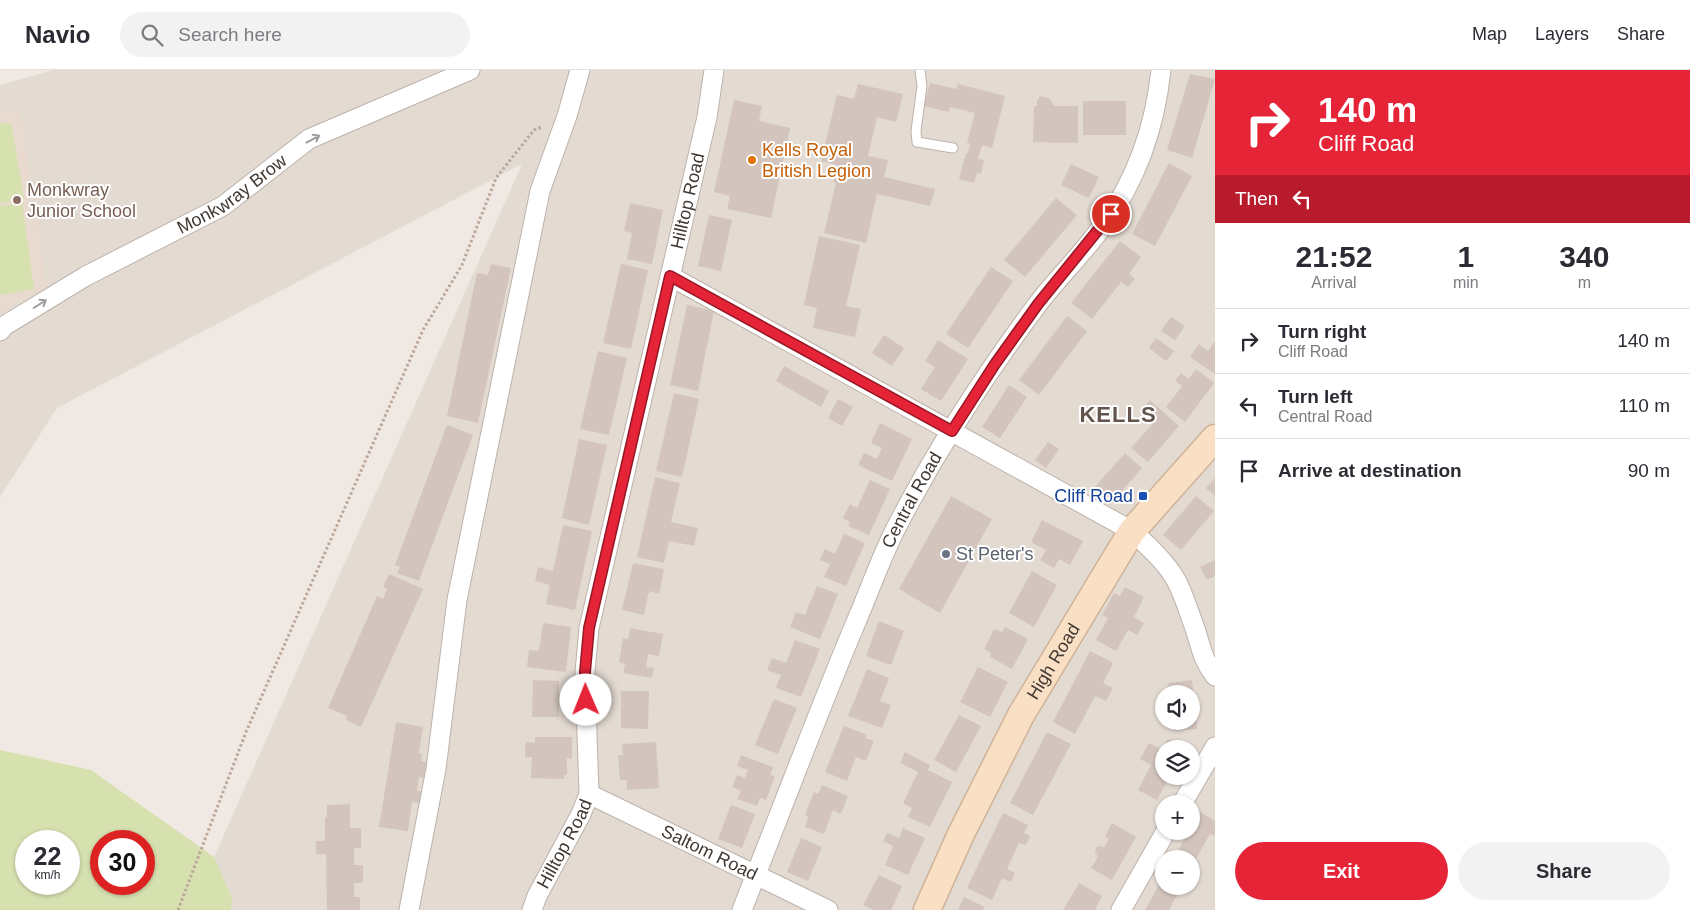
<!DOCTYPE html>
<html lang="en">
<head>
<meta charset="utf-8">
<style>
  :root { --surface:#fff; --page:#f2f2f3; --text:#2b2b33; --muted:#7c7c81; --line:#e1e1e2; --accent:#e62438 }
  body { margin:0; font-family:Arial,sans-serif; background:var(--page); color:var(--text); height:100vh; display:flex; flex-direction:column; font-size:19px; white-space:nowrap }
  * { box-sizing:border-box; margin:0 }
  p { font-size:16px; color:var(--muted) }
  .icon { flex:none; width:28px; height:28px; fill:none; stroke:currentColor; stroke-width:2; stroke-linecap:round; stroke-linejoin:round }
  .map { position:relative; flex:1; overflow:hidden }
  .details { display:flex; flex-direction:column; background:var(--surface); width:475px }
  .details>* { flex:none }
  .hud { background:#e62438; color:#fff; overflow:hidden }
  .controls { position:absolute; left:1155px; top:615px; display:grid; gap:10px }
  .controls a { display:grid; place-items:center; width:45px; height:45px; border-radius:50%; background:var(--surface); box-shadow:0 1px 4px #0004; font-size:25px }
  .speed { position:absolute; left:15px; top:760px; display:flex; gap:10px; font-size:25px; font-weight:700; text-align:center }
  .speed>* { display:grid; place-content:center; width:65px; height:65px; border-radius:50%; background:var(--surface); box-shadow:0 1px 4px #0004; line-height:1 }
  .speed small { font-size:12px; font-weight:400 }
  .speed .limit { border:8px solid #d22; background:#fff; color:#111 }
  .pin { position:absolute; display:grid; place-items:center; width:42px; height:42px; color:#fff; margin:-21px; border:2px solid #fff; border-radius:50%; box-shadow:0 1px 5px #0007 }
  .me { position:absolute; width:55px; margin:-28px; rotate:359deg; stroke-linejoin:round; filter:drop-shadow(0 0 4px #0008) }
  .turn { display:flex; align-items:center; gap:18px; height:105px; padding:0 20px; font-size:22px }
  .turn .icon { width:65px; height:65px; stroke-width:2.5 }
  .turn b { display:block; font-size:35px; line-height:42px }
  .then { display:flex; align-items:center; height:48px; padding:0 20px; background:#0003; gap:10px; font-size:19px }
  .eta { display:flex; justify-content:space-evenly; align-items:center; height:85px; text-align:center }
  .eta b { font-size:30px; font-weight:700; line-height:35px }
  .action { display:flex; gap:10px; margin-top:auto; padding:10px 20px }
  .action a { flex:1; height:58px; border-radius:30px; background:var(--accent); color:#fff; font-size:20px; font-weight:700; line-height:58px; text-align:center }
  .action a+a { background:var(--page); color:var(--text) }
  ul { padding:0; list-style:none }
  li { display:flex; align-items:center; gap:15px; height:65px; padding:0 20px; border-top:1px solid var(--line) }
  li div { flex:1 }
  li b { display:block; font-size:19px }
  li em { font-style:normal }
  header { display:flex; align-items:center; gap:30px; box-sizing:border-box; height:70px; padding:0 25px; background:var(--surface); border-bottom:1px solid var(--line) }
  header strong { font-size:24px }
  nav { display:flex; gap:28px; margin-inline-start:auto; font-size:18px }
  .search { width:350px; height:45px; background:var(--page); display:flex; align-items:center; gap:12px; box-sizing:border-box; padding:0 18px; border-radius:28px; color:var(--muted); font-size:19px }
  main { display:flex; flex:1; min-height:0 }
  .map>svg:first-child { display:block }
  .residential { fill:#e3dad2; fill-rule:evenodd }
  .education { fill:#e8dace }
  .green { fill:#d7e1af; fill-rule:evenodd }
  .building { fill:#d3c5bd }
  .lines { fill:none; stroke-linecap:round; stroke-linejoin:round }
  .lane-casing { stroke:#bdb2aa; stroke-width:11 }
  .street-casing { stroke:#bdb2aa; stroke-width:21 }
  .secondary-casing { stroke:#cfb399; stroke-width:29 }
  .path { stroke:#bba79a; stroke-width:3; stroke-dasharray:2.5 2.5; stroke-linecap:butt }
  .lane { stroke:#fff; stroke-width:9 }
  .street { stroke:#fff; stroke-width:19 }
  .secondary { stroke:#f9dfc4; stroke-width:26 }
  .oneway { stroke:#a09c9a }
  .route-casing { stroke:#961724; stroke-width:12 }
  .route { stroke:#e62438; stroke-width:9 }
  .food-dot { fill:#e8710a; stroke:#fff; stroke-width:2 }
  .education-dot { fill:#8d6e63; stroke:#fff; stroke-width:2 }
  .transit-dot { fill:#1a4fb4; stroke:#fff; stroke-width:2 }
  .worship-dot { fill:#6b7280; stroke:#fff; stroke-width:2 }
  .labels { text-anchor:middle; stroke-width:4; stroke-linejoin:round; paint-order:stroke }
  .food-label { font-size:18px; fill:#c56008; stroke:#fff; text-anchor:start }
  .education-label { font-size:18px; fill:#785e54; stroke:#fff; text-anchor:start }
  .street-label { font-size:18px; fill:#413934; stroke:#fff }
  .transit-label { font-size:18px; fill:#164399; stroke:#fff; text-anchor:end }
  .worship-label { font-size:18px; fill:#5b616d; stroke:#fff; text-anchor:start }
  .district-label { font-size:22px; font-weight:bold; letter-spacing:1px; fill:#63544c; stroke:#fff }
</style>
</head>
<body>
<header>
<strong>Navio</strong>
<div class="search"><svg class="icon" aria-label="search" viewBox="0 0 24 24"><circle cx="10" cy="10" r="6"/><path d="M15 15l6 6"/></svg>Search here</div>
<nav><a>Map</a><a>Layers</a><a>Share</a></nav>
</header>
<main>
<div class="map">
<svg width="1215" height="840" viewBox="0 0 1215 840">
  <rect width="100%" height="100%" fill="#f0e9e3"/>
  <!-- residential -->
  <path class="residential" d="M53,0H1215V840H231L232,827L214,787L522,94L57,338L0,427V15ZM1164,624H1191V651H1164ZM1164,679H1191V706H1164ZM1164,734H1191V761H1164ZM1164,789H1191V816H1164Z"/>
  <!-- education -->
  <path class="education" d="M20,40L47,217L0,242V43Z"/>
  <!-- green -->
  <path class="green" d="M11,52L24,129L0,133V54Z
    M22,133L34,219L0,225V136Z
    M0,680L91,700L214,787L232,827L231,840H0ZM26,771H69V814H26ZM101,771H144V814H101Z"/>
  <!-- building -->
  <path class="building" d="M1190,4L1215,9L1192,88L1167,80Z
    M930,13L956,19L958,14L1005,26L992,78L982,75L978,89L984,90L981,104L977,103L974,113L959,109L966,83H968L970,74L967,73L975,43L950,37L949,42L924,36Z
    M858,14L903,24L896,52L877,47L868,86L888,90L884,107L935,119L930,136L877,124L866,173L824,163L836,113L833,112L837,95L821,91L837,25L854,29Z
    M1040,26L1049,28L1054,36H1078V73L1033,72L1034,36H1037V31Z
    M734,30L762,36L759,51L790,58L771,148L727,139L730,126L714,122Z
    M1083,31H1126V65H1083Z
    M1169,93L1192,106L1155,176L1132,164Z
    M1071,94L1099,107L1089,128L1061,115Z
    M1056,128L1077,145L1025,207L1004,190Z
    M630,133L663,140L652,194L627,189L632,163L624,161Z
    M709,145L732,150L721,201L698,196Z
    M819,166L860,175L846,236L861,239L855,267L813,258L817,238L804,235Z
    M1120,171L1141,187L1129,204L1135,209L1128,217L1121,212L1092,249L1071,233Z
    M491,194L511,198L478,353L447,346L477,203L488,205Z
    M621,194L648,200L631,279L603,273Z
    M991,197L1013,211L968,278L946,264Z
    M687,235L714,241L698,321L670,315Z
    M1067,246L1087,261L1039,325L1019,310Z
    M1171,247L1185,256L1175,270L1161,261Z
    M884,265L904,278L892,296L872,283Z
    M1156,268L1174,281L1166,291L1149,278Z
    M938,270L968,289L941,331L921,319L935,297L925,291Z
    M1215,271V304L1190,287L1199,274L1208,281Z
    M598,281L627,288L609,365L580,359Z
    M784,296L829,321L821,337L776,311Z
    M1196,299L1214,313L1185,352L1166,337L1182,316L1175,311L1181,303L1189,309Z
    M1009,315L1027,327L1000,368L982,357Z
    M674,323L699,329L682,407L656,401Z
    M838,329L853,337L842,356L828,348Z
    M1150,330L1179,356L1148,392L1131,378L1153,353L1140,342Z
    M880,353L912,369L892,411L858,395L864,383L877,389L882,378L871,373Z
    M447,355L473,365L419,511L397,503L400,497L395,495Z
    M579,369L607,375L589,455L562,448Z
    M1048,372L1059,379L1046,398L1035,390Z
    M1125,383L1142,398L1110,435L1093,419Z
    M655,407L680,413L671,452L698,458L694,476L669,471L664,493L637,487Z
    M1215,408V426L1206,418Z
    M870,410L890,419L869,465L848,456L850,452L843,448L850,434L857,438Z
    M951,426L992,449L940,543L899,519Z
    M1196,426L1214,441L1181,480L1163,465Z
    M1042,450L1083,471L1070,495L1059,489L1054,498L1040,490L1046,480L1031,472Z
    M563,455L592,461L575,540L546,534L550,515L535,511L538,497L553,501Z
    M844,464L865,473L846,516L824,507L830,494L820,490L825,479L835,484Z
    M1215,490V506L1207,510L1200,497Z
    M633,493L664,499L659,524L649,521L644,545L622,540Z
    M1032,501L1057,515L1034,557L1009,543Z
    M389,504L423,519L361,657L346,650L347,646L328,638L377,526L383,529L387,519L383,517Z
    M817,516L838,524L820,569L790,557L796,542L805,545Z
    M1125,517L1144,527L1134,547L1144,553L1137,565L1128,560L1116,581L1096,570L1108,548L1102,545L1114,523L1120,526Z
    M879,551L904,561L891,595L866,586Z
    M543,553L571,557L566,602L527,597L529,580L539,581Z
    M1005,557L1028,569L1012,599L990,587L991,583L984,579L994,559L1002,562Z
    M630,558L663,564L659,586L648,584L646,597L654,598L652,608L623,603L625,594L619,592L623,568L628,569Z
    M795,570L820,579L801,627L776,618L781,605L767,600L772,588L786,593Z
    M1090,581L1113,593L1103,613L1113,618L1106,631L1095,626L1075,664L1053,652Z
    M978,597L1008,612L990,647L960,632Z
    M867,599L889,608L880,631L891,635L882,658L848,646Z
    M533,610L559,611V647H532Z
    M1192,610L1197,659L1173,661L1172,651H1191V624H1169L1168,613Z
    M621,621H649L648,659L621,658Z
    M774,629L797,638L778,684L755,675Z
    M959,645L981,656L956,702L934,690Z
    M396,652L423,657L419,683L422,684L421,691L430,693L427,708L419,707L417,721H422L420,733L412,732L408,761L379,757Z
    M844,656L867,665L865,668L874,671L866,691L856,687L847,711L825,702Z
    M1047,662L1071,674L1033,745L1010,733Z
    M535,667H572V689L567,688V705H564V709L531,708L532,687H525V678L526,672L535,673Z
    M1168,669L1187,679H1164V706H1170L1157,730L1138,720L1151,695L1140,689L1149,673L1162,680Z
    M656,672L659,718L627,720V710H620L618,685H623L622,674Z
    M905,682L930,695L928,700L952,712L930,757L908,747L912,738L903,733L918,702L900,693Z
    M741,685L773,697L770,705L775,706L766,730L760,728L757,736L737,729L741,721L732,717L737,705L745,708L748,700L737,696Z
    M822,715L848,726L841,744L833,740L824,764L805,757L808,747L805,745L814,722L818,724Z
    M350,734V758H361V778H354V795H363V813H354V827H360V840H327L326,784H316V771H325V747H327V735Z
    M731,735L755,744L742,778L718,769Z
    M1200,742L1215,751V766L1210,764L1193,794L1191,793V789H1184L1176,784L1189,761H1191V757Z
    M1003,743L1028,755L1024,763L1030,766L1026,775L1019,773L1007,799L1015,803L1011,812L1002,808L992,830L967,818Z
    M1112,753L1136,767L1112,810L1091,798L1098,787L1095,782L1096,777L1101,776L1104,778L1109,769L1105,766Z
    M903,758L925,768L908,805L885,795L893,776L883,771L887,763L899,768Z
    M801,768L822,777L808,811L787,802Z
    M879,805L902,816L891,840H874L863,835Z
    M1164,806V816H1182L1169,840H1145Z
    M1079,813L1102,826L1095,840H1063Z
    M964,827L985,837L983,840H958Z"/>
  <g class="lines">
    <!-- lane casing -->
    <g class="lane-casing">
      <path id="lane" d="M920,0L922,16L916,61L917,72L953,78"/>
    </g>
    <!-- street casing -->
    <g class="street-casing">
      <g id="street">
        <path d="M670,206L1132,461C1148,476 1165,491 1176,510C1183,523 1188,539 1193,553C1201,574 1201,588 1215,606"/>
        <path id="s1" d="M0,261L4,256L86,206L223,136L309,69L470,0"/>
        <path id="s2" d="M589,724L828,840"/>
        <path d="M1182,734L1215,677"/>
        <path d="M409,840L436,699L457,530L540,121L567,46L580,0"/>
        <path id="s3" d="M532,840L537,826L581,744L589,724L585,602L589,558L707,47L714,0"/>
        <path id="s4" d="M742,840C780,744 816,647 856,552C869,522 880,490 895,460C935,382 984,306 1037,235C1058,207 1084,183 1104,154C1137,109 1155,56 1161,0"/>
        <path d="M1121,840L1166,761"/>
      </g>
    </g>
    <!-- secondary casing -->
    <g class="secondary-casing">
      <g id="secondary">
        <path id="s5" d="M927,840L961,764L1021,645L1132,461L1215,368"/>
      </g>
    </g>
    <!-- path -->
    <path class="path" d="M178,840L246,662L423,260L462,195L496,108L534,60L542,57"/>
    <!-- lane -->
    <use href="#lane" class="lane"/>
    <!-- street -->
    <use href="#street" class="street"/>
    <!-- secondary -->
    <use href="#secondary" class="secondary"/>
  </g>
  <!-- one-way arrows -->
  <defs><path id="oneway-shaft" d="M-6 0H5M1.5-3L5.5 0L1.5 3" fill="none" stroke-width="1.6" stroke-linecap="round" stroke-linejoin="round" transform="scale(1.25)"/></defs>
  <g class="oneway">
    <use href="#oneway-shaft" transform="translate(313 69) rotate(-28)"/>
    <use href="#oneway-shaft" transform="translate(40 234) rotate(-32)"/>
  </g>
  <g class="lines">
    <!-- route casing -->
    <g class="route-casing">
      <path id="route" d="M586,630L585,602L589,558L670,206L952,361L995,294L1038,234L1111,144"/>
    </g>
    <!-- route -->
    <use href="#route" class="route"/>
  </g>
  <!-- markers -->
  <circle class="food-dot" cx="752" cy="90" r="5"/>
  <circle class="education-dot" cx="17" cy="130" r="5"/>
  <rect class="transit-dot" x="1138" y="421" width="10" height="10" rx="2.5"/>
  <circle class="worship-dot" cx="946" cy="484" r="5"/>
  <g class="labels">
    <!-- food labels -->
    <g class="food-label">
      <text x="762" y="86">Kells Royal<tspan x="762" dy="21">British Legion</tspan></text>
    </g>
    <!-- education labels -->
    <g class="education-label">
      <text x="27" y="126">Monkwray<tspan x="27" dy="21">Junior School</tspan></text>
    </g>
    <!-- street labels -->
    <g class="street-label">
      <text dy="6" stroke="none"><textPath href="#s1" startOffset="270">Monkwray Brow</textPath></text>
      <text dy="6" stroke="none"><textPath href="#s3" startOffset="734">Hilltop Road</textPath></text>
      <text dy="6" stroke="none"><textPath href="#s4" startOffset="444">Central Road</textPath></text>
      <text dy="6" stroke="none"><textPath href="#s5" startOffset="279">High Road</textPath></text>
      <text dy="6" stroke="none"><textPath href="#s3" startOffset="74">Hilltop Road</textPath></text>
      <text dy="6" stroke="none"><textPath href="#s2" startOffset="134">Saltom Road</textPath></text>
    </g>
    <!-- transit labels -->
    <g class="transit-label">
      <text x="1133" y="432">Cliff Road</text>
    </g>
    <!-- worship labels -->
    <g class="worship-label">
      <text x="956" y="490">St Peter's</text>
    </g>
    <!-- district labels -->
    <g class="district-label">
      <text x="1118" y="352">KELLS</text>
    </g>
  </g>
</svg>
<div class="controls">
<a><svg class="icon" aria-label="sound" viewBox="0 0 24 24"><path d="M4 9h4l5-4v14l-5-4H4zM17 9q2 3 0 6"/></svg></a>
<a><svg class="icon" aria-label="layers" viewBox="0 0 24 24"><path d="M12 4l9 5-9 5-9-5zM3 14l9 5 9-5"/></svg></a>
<a>+</a>
<a>−</a>
</div>
<div class="speed"><div>22<small>km/h</small></div><div class="limit">30</div></div>
<div class="pin" style="left:1111px;top:144px;background:#d93025"><svg class="icon" aria-label="arrive" viewBox="0 0 24 24"><path d="M6 21V4h12l-3 4 3 4H6"/></svg></div>
<svg class="me" style="left:586px;top:630px" viewBox="-20 -20 40 40"><circle r="19" fill="#fff"/><path d="M0-13L10 11 0 6-10 11z" fill="#e62438"/></svg>
</div>
<section class="details">
<div class="hud">
<div class="turn"><svg class="icon" aria-label="right" viewBox="0 0 24 24"><path d="M7 20v-9h11M14 6l5 5-5 5"/></svg><div><b>140 m</b>Cliff Road</div></div>
<div class="then">Then<svg class="icon" aria-label="left" viewBox="0 0 24 24"><path d="M17 20v-9H6M10 6l-5 5 5 5"/></svg></div>
</div>
<div class="eta">
<div><b>21:52</b><p>Arrival</p></div>
<div><b>1</b><p>min</p></div>
<div><b>340</b><p>m</p></div>
</div>
<ul>
<li><svg class="icon" aria-label="right" viewBox="0 0 24 24"><path d="M7 20v-9h11M14 6l5 5-5 5"/></svg><div><b>Turn right</b><p>Cliff Road</p></div><em>140 m</em></li>
<li><svg class="icon" aria-label="left" viewBox="0 0 24 24"><path d="M17 20v-9H6M10 6l-5 5 5 5"/></svg><div><b>Turn left</b><p>Central Road</p></div><em>110 m</em></li>
<li><svg class="icon" aria-label="arrive" viewBox="0 0 24 24"><path d="M6 21V4h12l-3 4 3 4H6"/></svg><div><b>Arrive at destination</b></div><em>90 m</em></li>
</ul>
<div class="action"><a>Exit</a><a>Share</a></div>
</section>
</main>
</body>
</html>
